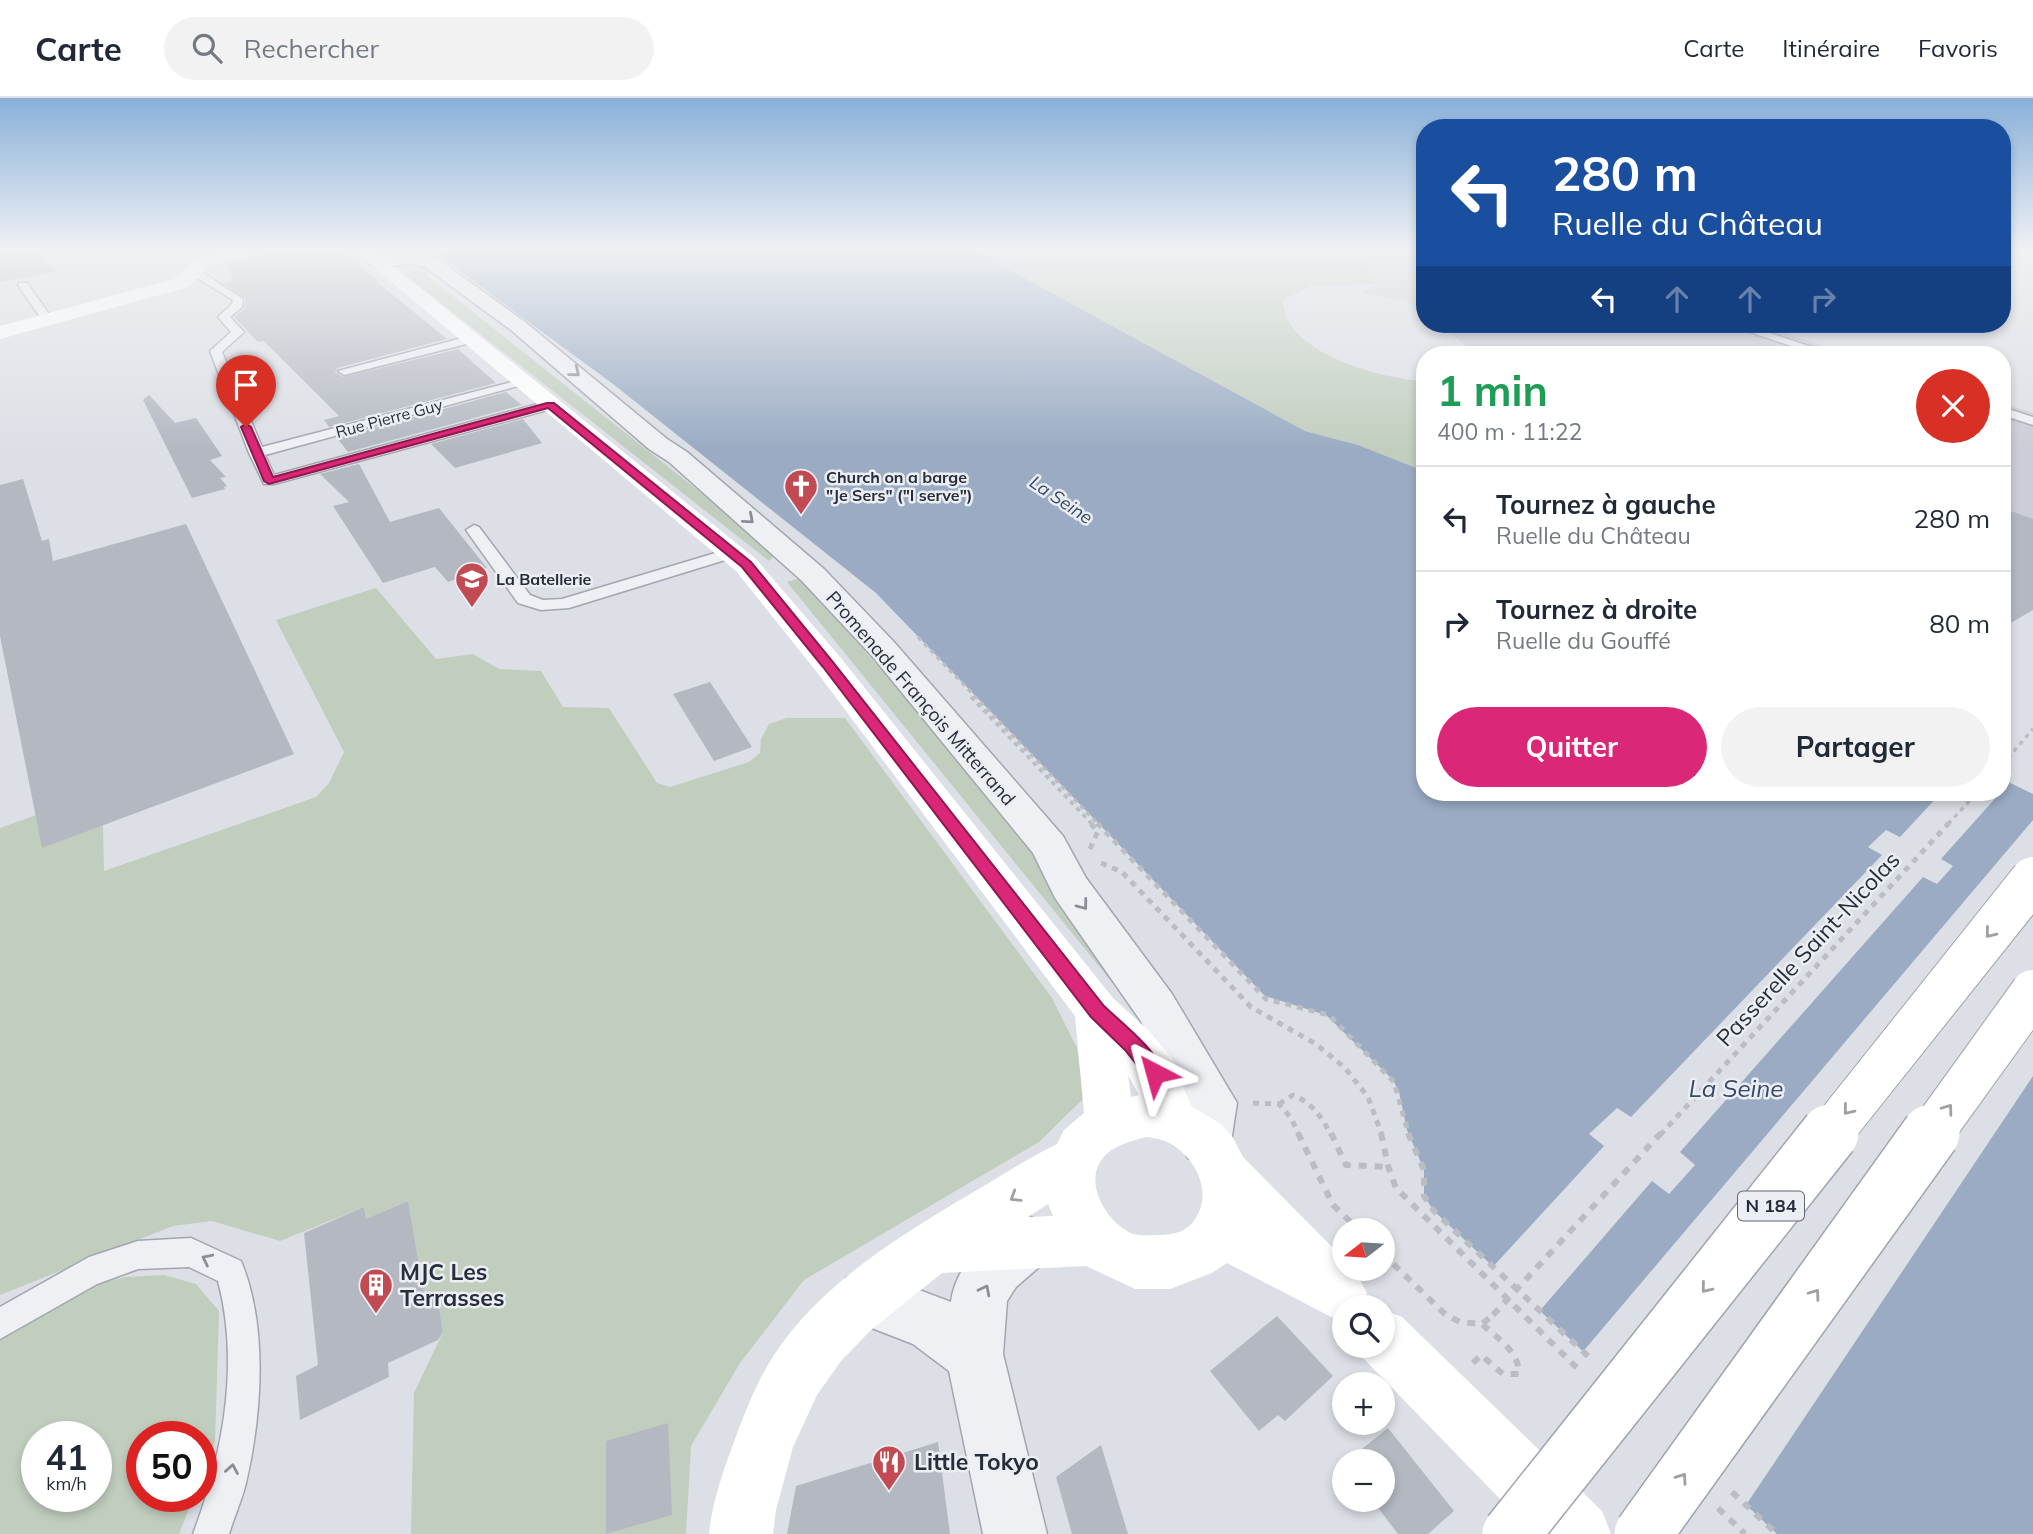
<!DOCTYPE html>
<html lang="fr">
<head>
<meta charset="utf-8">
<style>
  :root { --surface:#fff; --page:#f2f2f3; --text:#1f2937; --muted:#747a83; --line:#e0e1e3; --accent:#db2777 }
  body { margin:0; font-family:Mulish,sans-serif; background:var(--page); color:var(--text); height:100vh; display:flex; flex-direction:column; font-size:26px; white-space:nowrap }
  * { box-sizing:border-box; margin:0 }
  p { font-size:23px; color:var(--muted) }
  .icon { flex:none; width:38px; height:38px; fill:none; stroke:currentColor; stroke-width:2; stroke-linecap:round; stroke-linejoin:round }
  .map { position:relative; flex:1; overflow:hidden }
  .panel { position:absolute; left:1416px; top:248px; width:595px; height:455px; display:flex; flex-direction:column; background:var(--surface); border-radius:28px; box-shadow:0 4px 10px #0003 }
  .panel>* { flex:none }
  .hud { position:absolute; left:1416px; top:21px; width:595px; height:214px; border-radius:28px; box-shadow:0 4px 10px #0003; background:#1a4fa0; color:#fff; overflow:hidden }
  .needle { width:46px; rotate:253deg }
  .controls { position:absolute; left:1332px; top:1120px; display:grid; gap:14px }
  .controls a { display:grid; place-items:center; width:63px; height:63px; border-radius:50%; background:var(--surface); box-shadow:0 4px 10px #0003; font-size:35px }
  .speed { position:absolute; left:21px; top:1323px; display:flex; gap:14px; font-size:35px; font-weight:700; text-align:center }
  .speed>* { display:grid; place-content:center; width:91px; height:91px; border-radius:50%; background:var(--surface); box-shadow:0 4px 10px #0003; line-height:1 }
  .speed small { font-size:18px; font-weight:400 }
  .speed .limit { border:10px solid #d22; background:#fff; color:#111 }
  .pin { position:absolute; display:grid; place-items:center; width:60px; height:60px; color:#fff; margin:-72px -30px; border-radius:50% 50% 50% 0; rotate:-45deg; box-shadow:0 0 7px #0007 }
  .pin .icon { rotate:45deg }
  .me { position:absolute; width:77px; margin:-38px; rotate:321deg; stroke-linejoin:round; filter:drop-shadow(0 0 5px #0008) }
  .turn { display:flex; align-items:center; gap:24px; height:147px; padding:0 21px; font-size:32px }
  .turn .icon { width:91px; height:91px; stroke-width:2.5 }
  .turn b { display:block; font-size:49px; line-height:60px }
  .lanes { display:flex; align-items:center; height:66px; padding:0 21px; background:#0003; justify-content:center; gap:35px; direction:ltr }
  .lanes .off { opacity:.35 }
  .round { display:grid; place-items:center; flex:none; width:74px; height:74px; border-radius:37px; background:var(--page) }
  .headline { display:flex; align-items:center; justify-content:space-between; height:119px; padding:0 21px }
  h1 { font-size:42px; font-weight:700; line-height:52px; color:#1e9e55 }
  .action { display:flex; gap:14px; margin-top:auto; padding:14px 21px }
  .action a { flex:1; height:80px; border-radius:42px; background:var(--accent); color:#fff; font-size:28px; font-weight:700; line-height:80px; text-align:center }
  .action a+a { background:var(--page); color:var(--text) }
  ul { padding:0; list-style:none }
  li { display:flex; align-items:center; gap:21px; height:105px; padding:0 21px; border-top:2px solid var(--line) }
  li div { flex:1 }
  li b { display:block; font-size:26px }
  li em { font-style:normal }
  header { display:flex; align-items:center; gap:42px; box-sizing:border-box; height:98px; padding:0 35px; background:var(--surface); border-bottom:2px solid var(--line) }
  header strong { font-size:33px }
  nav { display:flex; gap:38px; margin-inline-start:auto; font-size:24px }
  .search { width:490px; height:63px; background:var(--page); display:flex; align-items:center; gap:18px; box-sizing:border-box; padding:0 24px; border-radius:38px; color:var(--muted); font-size:26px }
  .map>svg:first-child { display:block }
  .built { fill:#cbced6 }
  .green { fill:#c1cebe; fill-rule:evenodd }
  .water { fill:#9aabc3 }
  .pier { fill:#dcdfe5 }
  .building { fill:#b4b8c1 }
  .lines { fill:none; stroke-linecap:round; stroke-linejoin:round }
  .lane-casing { stroke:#a2a6ae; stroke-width:3 }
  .street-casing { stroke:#a2a6ae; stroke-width:3 }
  .path-far2 { stroke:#bbbdc4; stroke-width:3.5; stroke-dasharray:4.5 4.5; stroke-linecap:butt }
  .path-far1 { stroke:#bbbdc4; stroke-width:5; stroke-dasharray:6 6; stroke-linecap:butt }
  .path { stroke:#bbbdc4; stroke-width:6; stroke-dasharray:8 8; stroke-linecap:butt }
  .lane { fill:#eff0f4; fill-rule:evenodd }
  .street { fill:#eff0f4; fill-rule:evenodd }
  .secondary { fill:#fff; fill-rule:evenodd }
  .primary-bridge-far1-casing { stroke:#9da3b0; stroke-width:46; stroke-linecap:butt }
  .primary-bridge-casing { stroke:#9da3b0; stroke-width:60; stroke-linecap:butt }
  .path-bridge-far2 { stroke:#bbbdc4; stroke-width:3.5; stroke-dasharray:4.5 4.5; stroke-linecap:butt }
  .path-bridge-far1 { stroke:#bbbdc4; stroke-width:5; stroke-dasharray:6 6; stroke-linecap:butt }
  .path-bridge { stroke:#bbbdc4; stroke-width:6; stroke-dasharray:8 8; stroke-linecap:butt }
  .primary-bridge-far1 { stroke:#fff; stroke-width:44 }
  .primary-bridge { stroke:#fff; stroke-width:57 }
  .oneway { stroke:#8b8e97 }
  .oneway2 { stroke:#9ea0a6 }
  .route { fill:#db2777; stroke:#8e194d; stroke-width:2 }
  .labels { text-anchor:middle; stroke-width:5; stroke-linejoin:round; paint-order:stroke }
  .far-street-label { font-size:16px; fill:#272d3a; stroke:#ebeef3 }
  .far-poi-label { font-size:16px; font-weight:bold; fill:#272d3a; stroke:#ebeef3; text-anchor:start }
  .far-water-label { font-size:18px; font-style:italic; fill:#35496a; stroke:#ebeef3 }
  .shield { fill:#ebeef3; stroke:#626772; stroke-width:2 }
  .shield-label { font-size:18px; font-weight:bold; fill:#272d3a }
  .street-label { font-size:19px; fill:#272d3a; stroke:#ebeef3 }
  .near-street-label { font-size:23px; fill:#272d3a; stroke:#ebeef3 }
  .near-poi-label { font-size:23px; font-weight:bold; fill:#272d3a; stroke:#ebeef3; text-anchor:start }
  .near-water-label { font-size:24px; font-style:italic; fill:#35496a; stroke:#ebeef3 }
</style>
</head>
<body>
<header>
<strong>Carte</strong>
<div class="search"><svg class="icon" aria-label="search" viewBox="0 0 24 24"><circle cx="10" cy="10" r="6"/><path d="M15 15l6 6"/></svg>Rechercher</div>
<nav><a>Carte</a><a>Itinéraire</a><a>Favoris</a></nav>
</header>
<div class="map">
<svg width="2033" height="1436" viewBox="0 0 2033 1436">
  <rect width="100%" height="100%" fill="#dcdfe5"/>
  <!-- built -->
  <path class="built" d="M1360,151H1424V216L1406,203L1363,195L1375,186L1357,156Z
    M1437,226H1755L1853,257H1479Z
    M2002,305L2033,315V508L2002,530Z"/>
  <!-- green -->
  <path class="green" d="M971,151H1360L1358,157L1375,186L1310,188L1282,203C1284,210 1286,218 1289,224C1310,261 1385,281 1424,283V373L1358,347L1305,333Z
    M424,170L430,172L426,177L777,455L769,463L403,175Z
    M800,480L1041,751L1133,910L787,484Z
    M376,490L436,561L473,556L499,571L541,573L563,609L609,610L657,685L670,689L749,664L760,655L761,641L769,626L787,620H845L1052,900L1077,950L1084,1000L1039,1044L804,1182L740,1265L691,1348L686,1436H411L414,1295L443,1234L437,1197L425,1201L408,1103L366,1121L364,1109L280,1143L212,1123L173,1128L0,1197V730L36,717L103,727L104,773L316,699L329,685L344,654L276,522Z
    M164,1177L196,1186L219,1213L215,1344L201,1379V1339H142V1398H194L179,1436H0V1241L87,1189L125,1179ZM37,1339H96V1398H37Z"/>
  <!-- water -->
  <path class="water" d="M436,151H971L1305,333L1358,347L1424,373V695H2002V681L2033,696V1436H1777L1434,1113L1424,1098V1072L1407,1032L1399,994L1393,982L1326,917L1265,898L876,495L613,286L450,166Z"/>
  <!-- pier -->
  <path class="pier" d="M1941,695H2000L1941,761L1953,768L1937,786L1923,779L1680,1054L1695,1067L1669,1096L1652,1083L1537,1216L1490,1172L1604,1048L1589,1036L1617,1010L1631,1019L1882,757L1868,749L1886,732L1900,739Z
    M2033,722V978L1744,1410L1581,1256Z"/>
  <!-- building -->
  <path class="building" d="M0,151H32L58,173L0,184Z
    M264,151L298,153L337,151L380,184H377L447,241L337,270L335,274L343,279L458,251L496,285L329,329L324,322L339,318L264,243L258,244L234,219L244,211L246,201L223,185L232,183L228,165L259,158Z
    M506,294L522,307L348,354L337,340Z
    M149,297L175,325L196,320L222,358L210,362L226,379L220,380L227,388L224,389L225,391L192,400L143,302Z
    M523,321L542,345L455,370L431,346Z
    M359,366L390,424L439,410L487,470L448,484L435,469L383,485L333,408L349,404L320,376Z
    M23,381L42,443L49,441L53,463L186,426L294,656L42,750L0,538V387Z
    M2002,410L2033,421V512L2002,530Z
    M710,584L752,649L714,663L673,596Z
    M408,1103L425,1201L437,1197L443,1234L438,1242L388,1265L389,1279L300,1322L296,1278L318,1267L304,1135L364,1109L366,1121Z
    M1277,1218L1333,1278L1285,1323L1278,1317L1259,1333L1210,1273Z
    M668,1325L672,1417L606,1436V1343Z
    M1388,1330L1454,1413L1428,1436H1398L1372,1402H1382V1363H1347Z
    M938,1344L950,1436H787L796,1388Z
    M1101,1347L1128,1436H1072L1056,1379Z"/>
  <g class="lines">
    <!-- lane casing -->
    <g class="lane-casing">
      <path id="lane" d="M189,151H201L215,160L206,162Z
        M189,171H197L243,201L242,209L230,219L244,234L222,254L262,349L523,281L529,285L265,357L274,377L545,304L550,303L556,307L555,310L274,386H264L249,355L210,253L231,234L218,219L232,206L233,202L189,175Z
        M19,185H27L54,223L52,225H44L18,187Z
        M1726,226H1743L1835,257H1818Z
        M470,238L474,240V244L344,277L338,273Z
        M2002,309L2033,319V327L2002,317Z
        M474,427L479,429L530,497L543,502L562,501L732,450L740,455L738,458L569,510L541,512L518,505L466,432Z
        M191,1140L241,1163C268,1228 262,1316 246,1385C242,1402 234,1419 229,1436H193C223,1357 240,1265 218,1183L189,1169L138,1171L97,1186L0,1241V1209L89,1159L138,1143Z"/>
    </g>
    <!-- street casing -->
    <g class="street-casing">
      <path id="street" d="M409,154L438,161L525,224L667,341L687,354L824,471L894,544L1063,738L1086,780L1172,896L1237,1005L1231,1044L1224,1060L1206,1067L1188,1060L1181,1044L1188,1007L1140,922L1055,800L1033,755L872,558L802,483L669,364L649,351L511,232L425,169L409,166L376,170L367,164L376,158Z
        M1028,1118L1047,1126L1055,1144L1047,1162L1016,1189L1007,1203L1003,1256L1047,1436H983L949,1273L913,1246L846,1220L838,1200L846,1180L866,1172L951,1204C956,1164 993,1132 1028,1118Z"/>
    </g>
    <!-- path-far2 -->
    <path class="path-far2" d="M918,539L1098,726
      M971,599L1092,726
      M2002,667L2033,631"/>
    <!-- path-far1 -->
    <path class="path-far1" d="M1097,725L1266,901L1329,917L1394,984L1409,1037
      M1090,751L1098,733L1090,725
      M1101,765L1122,774L1251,909L1316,946L1345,970L1368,999L1382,1037
      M1253,1005L1279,1006L1291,1020L1299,1037
      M1279,1006L1293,997C1312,1005 1322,1019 1331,1037"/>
    <!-- path -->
    <path class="path" d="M1298,1035L1333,1107L1359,1132
      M1331,1035L1346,1067L1388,1069
      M1381,1035L1388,1068L1396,1090L1580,1273
      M1408,1035L1424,1072V1098L1434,1113L1590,1260
      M1382,1155L1446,1217L1460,1224L1482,1226L1493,1217
      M1473,1265L1481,1257L1503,1276H1519C1519,1253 1497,1240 1482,1226
      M1732,1394L1777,1436
      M1718,1410L1745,1436"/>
    <!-- lane -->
    <use href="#lane" class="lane"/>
    <!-- street -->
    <use href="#street" class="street"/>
    <!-- secondary -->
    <path class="secondary" d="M231,151H261L258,155L211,167L188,189L0,241V228L174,181L197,159Z
      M352,151H372L756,461L840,559L1113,900L1148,932L1172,960L1191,1008L1221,1026L1232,1038L1243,1059L1344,1161V1171H1354L1367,1195L1361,1209H1344V1221L1339,1223L1227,1165L1212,1175L1170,1191H1135L1086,1168L942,1175L871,1232L841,1263L817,1297L793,1349L776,1412L773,1436H709C712,1405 723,1373 734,1344C745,1314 757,1283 774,1257C820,1187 895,1141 965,1099C996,1081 1026,1061 1057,1046L1064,1032L1084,1015L1075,918L816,573L736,473ZM1128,977L1139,997L1131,999ZM1146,1039C1153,1040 1161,1041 1167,1044C1192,1055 1212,1090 1198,1116C1190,1133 1176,1137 1158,1137C1148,1137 1136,1139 1127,1133C1106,1121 1086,1088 1100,1064C1110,1048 1129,1044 1146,1039ZM1048,1106L1053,1118L1028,1119Z
      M1382,1211L1402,1219L1602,1413L1611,1436H1534L1362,1259L1357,1248H1382Z"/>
    <!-- primary-bridge-far1 casing -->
    <g class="primary-bridge-far1-casing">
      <path id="primary-bridge-far1" d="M1829,1037L2033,781
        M1930,1037L2033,894"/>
    </g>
    <!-- primary-bridge casing -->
    <g class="primary-bridge-casing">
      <path id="primary-bridge" d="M1511,1436L1830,1035
        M1643,1436L1931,1035"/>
    </g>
    <!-- path-bridge-far2 -->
    <path class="path-bridge-far2" d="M1948,726L1977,695"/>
    <!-- path-bridge-far1 -->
    <path class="path-bridge-far1" d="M1660,1037L1949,725"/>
    <!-- path-bridge -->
    <path class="path-bridge" d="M1493,1217L1661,1035"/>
    <!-- primary-bridge-far1 -->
    <use href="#primary-bridge-far1" class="primary-bridge-far1"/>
    <!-- primary-bridge -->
    <use href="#primary-bridge" class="primary-bridge"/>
  </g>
  <!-- one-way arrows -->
  <defs><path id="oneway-chevron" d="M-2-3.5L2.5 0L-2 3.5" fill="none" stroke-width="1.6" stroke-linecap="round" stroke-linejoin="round" transform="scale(1.75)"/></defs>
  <g class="oneway">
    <use href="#oneway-chevron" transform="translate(575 274) rotate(39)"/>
    <use href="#oneway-chevron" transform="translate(749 421) rotate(41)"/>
    <use href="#oneway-chevron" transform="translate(1083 807) rotate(53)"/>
    <use href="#oneway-chevron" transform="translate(207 1161) rotate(-154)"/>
    <use href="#oneway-chevron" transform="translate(985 1192) rotate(-63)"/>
    <use href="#oneway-chevron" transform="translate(232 1371) rotate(-80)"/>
  </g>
  <g class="oneway2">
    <use href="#oneway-chevron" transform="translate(1990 835) rotate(129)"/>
    <use href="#oneway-chevron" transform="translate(1948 1011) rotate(-54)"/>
    <use href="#oneway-chevron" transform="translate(1848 1012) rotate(129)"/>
    <use href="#oneway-chevron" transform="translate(1015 1099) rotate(148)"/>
    <use href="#oneway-chevron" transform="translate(1706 1190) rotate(129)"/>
    <use href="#oneway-chevron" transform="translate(1815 1196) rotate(-54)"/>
    <use href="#oneway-chevron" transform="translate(1682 1380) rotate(-55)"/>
  </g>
  <!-- sky -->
  <linearGradient id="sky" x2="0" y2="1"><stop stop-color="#89b0d9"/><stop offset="0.43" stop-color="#eff1f3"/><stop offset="1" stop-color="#eff1f3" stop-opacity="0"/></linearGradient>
  <rect width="2033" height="352" fill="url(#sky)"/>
  <!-- route -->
  <path class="route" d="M547,305H554L751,464L832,563L1104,908C1125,928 1152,948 1165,975L1162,981L1155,983L1148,981L1125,952L1091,919L823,569L742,469L548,310L269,386L264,383L241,329L246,326L251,329L273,379Z"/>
  <!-- icons -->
  <defs>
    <g id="church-pin" transform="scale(1.75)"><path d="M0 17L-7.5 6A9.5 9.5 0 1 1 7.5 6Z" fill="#c24a53" stroke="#ebeef3"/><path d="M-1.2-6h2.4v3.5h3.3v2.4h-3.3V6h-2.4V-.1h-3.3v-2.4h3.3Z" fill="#fff"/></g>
    <g id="school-pin" transform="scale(1.75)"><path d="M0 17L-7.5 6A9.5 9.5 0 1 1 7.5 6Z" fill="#c24a53" stroke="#ebeef3"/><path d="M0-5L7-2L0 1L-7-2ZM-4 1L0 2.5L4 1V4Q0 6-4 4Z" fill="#fff"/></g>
    <g id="building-pin" transform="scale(1.75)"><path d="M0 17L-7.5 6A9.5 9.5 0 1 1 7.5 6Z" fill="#c24a53" stroke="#ebeef3"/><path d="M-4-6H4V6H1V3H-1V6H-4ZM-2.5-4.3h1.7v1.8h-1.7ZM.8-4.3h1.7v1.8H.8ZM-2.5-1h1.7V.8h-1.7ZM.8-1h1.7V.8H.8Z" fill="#fff"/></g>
    <g id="restaurant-pin" transform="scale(1.75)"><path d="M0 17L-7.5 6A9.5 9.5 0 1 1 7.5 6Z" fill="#c24a53" stroke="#ebeef3"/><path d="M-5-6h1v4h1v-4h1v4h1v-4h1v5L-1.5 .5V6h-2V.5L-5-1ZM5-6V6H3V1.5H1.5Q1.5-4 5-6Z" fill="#fff"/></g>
  </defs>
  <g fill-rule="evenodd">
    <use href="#church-pin" x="801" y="388"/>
    <use href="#school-pin" x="472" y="481"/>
    <use href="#building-pin" x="376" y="1187"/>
    <use href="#restaurant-pin" x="889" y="1364"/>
  </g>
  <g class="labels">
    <!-- far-street labels -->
    <g class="far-street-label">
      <text transform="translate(389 320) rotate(-15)" y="6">Rue Pierre Guy</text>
    </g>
    <!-- far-poi labels -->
    <g class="far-poi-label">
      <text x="826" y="385">Church on a barge<tspan x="826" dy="18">"Je Sers" ("I serve")</tspan></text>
      <text x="496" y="487">La Batellerie</text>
    </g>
    <!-- far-water labels -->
    <g class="far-water-label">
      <text transform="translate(1061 402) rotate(34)" y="6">La Seine</text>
    </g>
    <!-- shield labels -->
    <rect class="shield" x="1738" y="1093.5" width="66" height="29" rx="5"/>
    <g class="shield-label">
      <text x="1771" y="1114">N 184</text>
    </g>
    <!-- street labels -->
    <g class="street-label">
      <text transform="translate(921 600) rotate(49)" y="7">Promenade François Mitterrand</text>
    </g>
    <!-- near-street labels -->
    <g class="near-street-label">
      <text transform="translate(1808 851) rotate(-47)" y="8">Passerelle Saint-Nicolas</text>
    </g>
    <!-- near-poi labels -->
    <g class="near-poi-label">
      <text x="400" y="1182">MJC Les<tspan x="400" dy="26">Terrasses</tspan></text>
      <text x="914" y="1372">Little Tokyo</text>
    </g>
    <!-- near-water labels -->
    <g class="near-water-label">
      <text x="1736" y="999">La Seine</text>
    </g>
  </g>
</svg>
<div class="controls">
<a><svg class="needle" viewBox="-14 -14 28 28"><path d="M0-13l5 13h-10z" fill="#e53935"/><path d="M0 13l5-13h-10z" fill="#747a83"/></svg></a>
<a><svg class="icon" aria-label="search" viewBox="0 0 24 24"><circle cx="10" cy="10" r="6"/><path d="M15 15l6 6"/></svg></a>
<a>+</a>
<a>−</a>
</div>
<div class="speed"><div>41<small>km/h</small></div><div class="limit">50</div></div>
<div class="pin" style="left:246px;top:329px;background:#d93025"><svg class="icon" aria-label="arrive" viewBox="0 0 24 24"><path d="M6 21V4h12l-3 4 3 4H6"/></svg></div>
<svg class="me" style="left:1155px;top:975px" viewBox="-20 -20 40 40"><path d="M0-17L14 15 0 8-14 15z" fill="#db2777" stroke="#fff" stroke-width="4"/></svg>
<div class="hud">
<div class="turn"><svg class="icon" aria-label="left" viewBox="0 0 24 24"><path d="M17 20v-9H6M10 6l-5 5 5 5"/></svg><div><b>280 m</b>Ruelle du Château</div></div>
<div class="lanes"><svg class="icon" aria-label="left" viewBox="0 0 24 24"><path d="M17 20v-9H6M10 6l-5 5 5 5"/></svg><svg class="icon off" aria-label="ahead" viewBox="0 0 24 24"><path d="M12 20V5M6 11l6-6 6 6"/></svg><svg class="icon off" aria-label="ahead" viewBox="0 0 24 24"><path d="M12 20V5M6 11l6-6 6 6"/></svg><svg class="icon off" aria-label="right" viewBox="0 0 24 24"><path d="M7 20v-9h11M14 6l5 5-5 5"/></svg></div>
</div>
<section class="panel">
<div class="headline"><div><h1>1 min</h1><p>400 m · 11:22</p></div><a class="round" style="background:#d93025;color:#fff"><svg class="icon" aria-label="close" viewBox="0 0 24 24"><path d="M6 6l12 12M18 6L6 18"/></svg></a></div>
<ul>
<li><svg class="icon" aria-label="left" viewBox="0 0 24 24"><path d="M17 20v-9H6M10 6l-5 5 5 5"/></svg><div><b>Tournez à gauche</b><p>Ruelle du Château</p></div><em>280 m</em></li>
<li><svg class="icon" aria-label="right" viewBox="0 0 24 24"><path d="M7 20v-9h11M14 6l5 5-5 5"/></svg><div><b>Tournez à droite</b><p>Ruelle du Gouffé</p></div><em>80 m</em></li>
</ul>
<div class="action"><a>Quitter</a><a>Partager</a></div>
</section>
</div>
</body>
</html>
